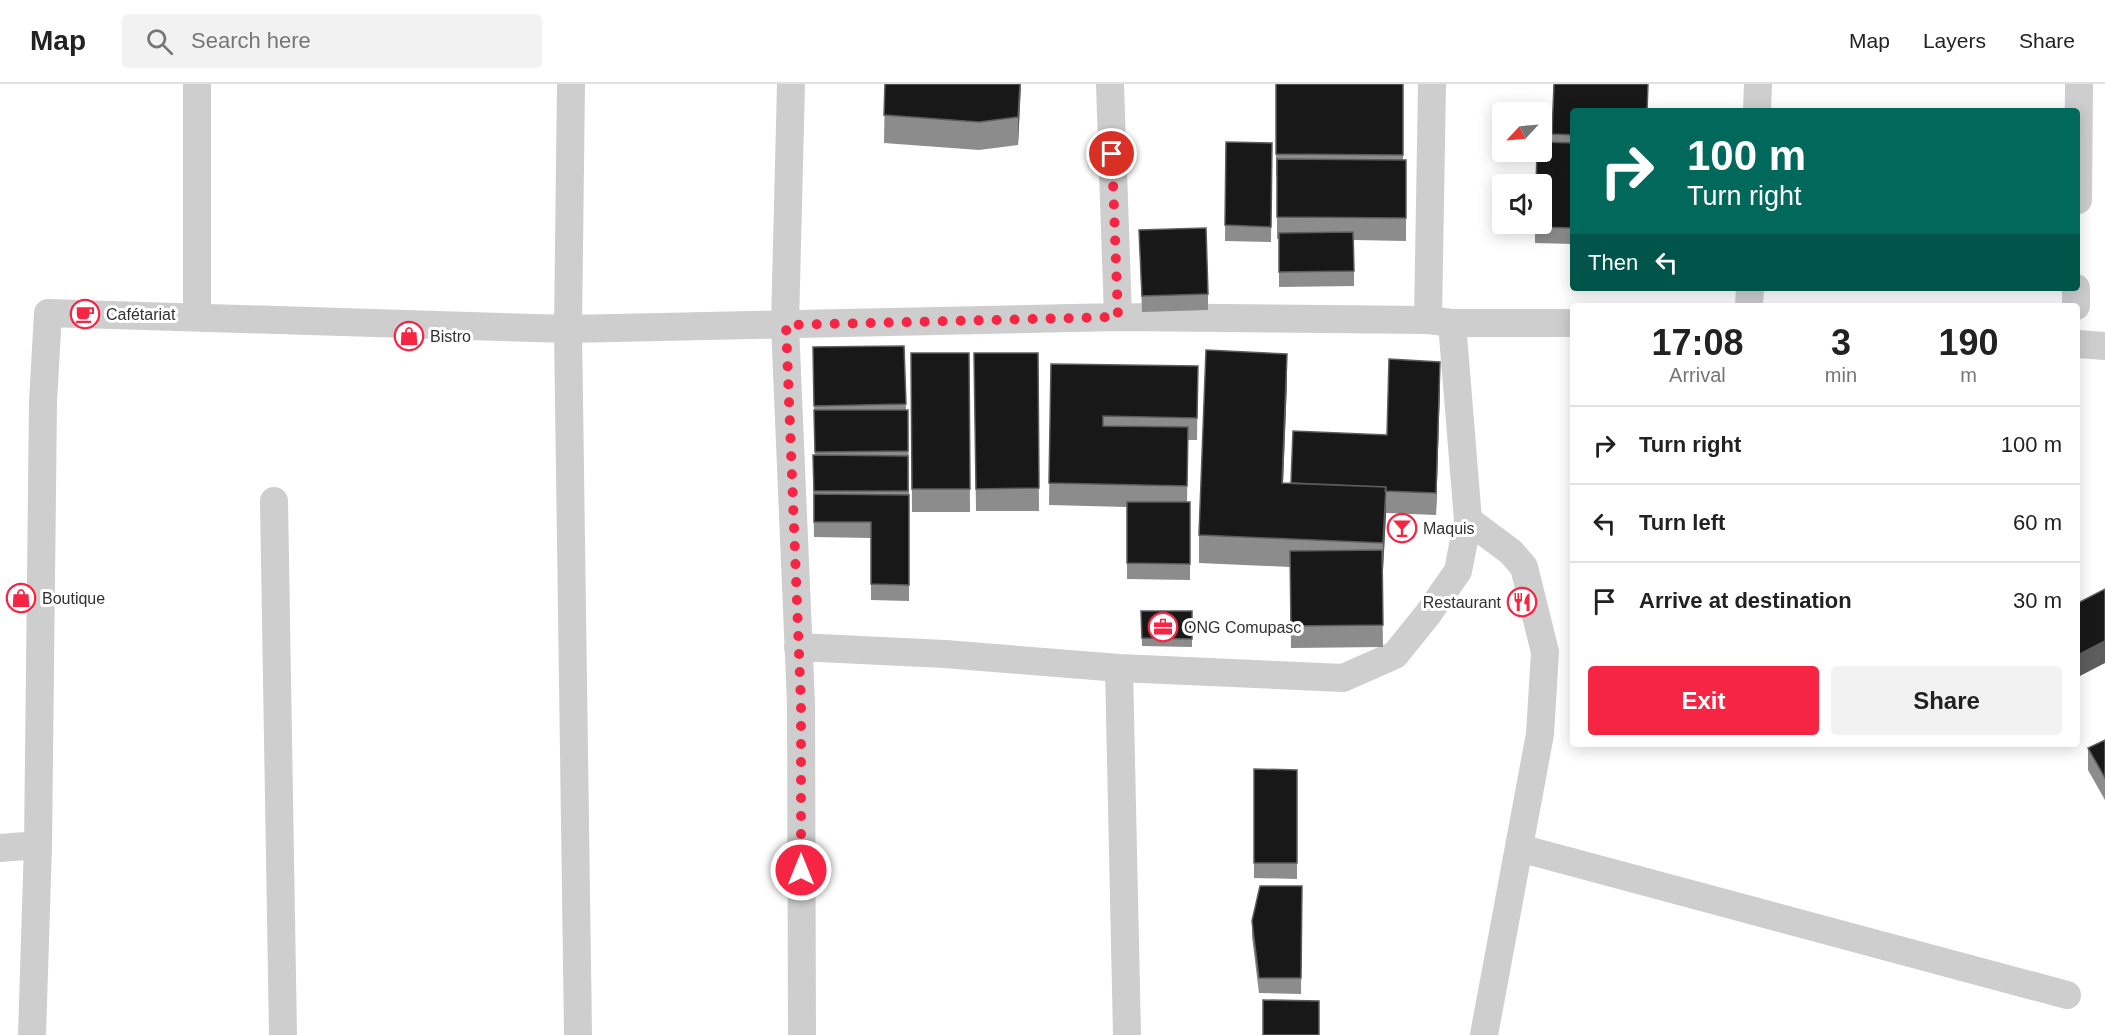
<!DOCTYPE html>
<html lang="en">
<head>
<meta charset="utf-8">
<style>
  :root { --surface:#fff; --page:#f2f2f2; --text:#222; --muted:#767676; --line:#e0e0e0; --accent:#f62543 }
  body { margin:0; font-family:Arial,sans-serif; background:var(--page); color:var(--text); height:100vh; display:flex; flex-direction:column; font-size:22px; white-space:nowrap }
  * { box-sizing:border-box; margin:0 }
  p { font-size:20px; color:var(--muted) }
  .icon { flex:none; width:33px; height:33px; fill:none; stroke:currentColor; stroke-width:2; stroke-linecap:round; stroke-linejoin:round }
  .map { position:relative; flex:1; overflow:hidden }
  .side { position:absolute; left:1570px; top:219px; width:510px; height:444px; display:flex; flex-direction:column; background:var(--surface); border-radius:6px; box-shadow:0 3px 15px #0003 }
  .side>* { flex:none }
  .guide { position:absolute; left:1570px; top:24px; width:510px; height:183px; border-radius:6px; box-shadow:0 3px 15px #0003; background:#00695c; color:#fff; overflow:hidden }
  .needle { width:39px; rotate:244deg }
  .fabs { position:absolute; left:1492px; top:18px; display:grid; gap:12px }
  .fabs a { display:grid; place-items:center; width:60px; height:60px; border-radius:6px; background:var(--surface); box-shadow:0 3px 15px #0003; font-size:30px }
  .pin { position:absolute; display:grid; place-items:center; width:51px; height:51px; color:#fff; margin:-26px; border:3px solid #fff; border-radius:50%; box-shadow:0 2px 6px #0007 }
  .me { position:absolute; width:66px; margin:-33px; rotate:0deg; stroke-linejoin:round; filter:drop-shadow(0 0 4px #0008) }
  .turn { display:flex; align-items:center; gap:21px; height:126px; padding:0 18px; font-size:27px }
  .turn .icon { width:78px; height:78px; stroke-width:2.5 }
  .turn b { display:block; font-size:42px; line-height:51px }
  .then { display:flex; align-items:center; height:57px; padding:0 18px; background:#0003; gap:12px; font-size:22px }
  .eta { display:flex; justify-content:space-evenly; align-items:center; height:102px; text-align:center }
  .eta b { font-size:36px; font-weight:700; line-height:42px }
  .action { display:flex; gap:12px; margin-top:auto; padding:12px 18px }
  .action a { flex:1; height:69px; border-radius:6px; background:var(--accent); color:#fff; font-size:24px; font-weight:700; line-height:69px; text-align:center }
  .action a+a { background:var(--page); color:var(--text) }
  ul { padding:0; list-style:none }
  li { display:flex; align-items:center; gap:18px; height:78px; padding:0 18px; border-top:2px solid var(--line) }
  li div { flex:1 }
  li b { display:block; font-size:22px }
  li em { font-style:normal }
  header { display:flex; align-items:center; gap:36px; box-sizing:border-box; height:84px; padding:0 30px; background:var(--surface); border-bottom:2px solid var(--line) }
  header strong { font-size:28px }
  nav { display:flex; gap:33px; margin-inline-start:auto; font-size:21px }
  .search { width:420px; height:54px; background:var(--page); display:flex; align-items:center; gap:15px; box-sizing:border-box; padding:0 21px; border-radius:6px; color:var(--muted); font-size:22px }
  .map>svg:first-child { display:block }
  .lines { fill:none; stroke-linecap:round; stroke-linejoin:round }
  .street { stroke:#cecece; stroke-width:28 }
  .wall { fill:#8c8c8c }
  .shaded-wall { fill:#5d5d5d }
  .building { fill:#181818; stroke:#5d5d5d; stroke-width:1.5 }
  .route { stroke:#f62543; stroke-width:10; stroke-dasharray:0 18 }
  .labels { text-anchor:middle; stroke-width:6; stroke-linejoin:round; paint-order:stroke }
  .poi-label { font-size:16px; fill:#313131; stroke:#fff; text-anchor:start }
</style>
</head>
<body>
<header>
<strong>Map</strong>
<div class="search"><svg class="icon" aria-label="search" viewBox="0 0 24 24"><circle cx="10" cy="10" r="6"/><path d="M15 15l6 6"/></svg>Search here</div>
<nav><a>Map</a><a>Layers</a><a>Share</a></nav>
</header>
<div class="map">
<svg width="2105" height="951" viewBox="0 0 2105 951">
  <rect width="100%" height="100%" fill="#fff"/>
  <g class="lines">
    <!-- street -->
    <path class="street" d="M571,0L568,245L578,951
      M791,0L785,241L801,620L802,951
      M1110,0L1118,233
      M1757,27L1758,0
      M2078,116L2079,0
      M1749,222L1750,204
      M2076,222V204
      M197,233V0
      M1428,236L1432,0
      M2078,260L2105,262
      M274,417L283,951
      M1468,436L1511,468L1524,483L1545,568L1540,650L1484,951
      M798,563L945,570L1119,584L1343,594L1395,571L1428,530L1458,487L1468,436L1452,239
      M1119,584L1127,951
      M0,764L38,761
      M1519,764L2067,911
      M32,951L38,761L43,318L48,229L568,245L1118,233L1428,236L1452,239H1574"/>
  </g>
  <!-- wall -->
  <path class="wall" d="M885,0H1021L1018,61L979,66L884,59Z
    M1276,0H1403V76H1406V157L1354,156V202L1279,203V155H1277V92H1276Z
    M1554,0L1574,27V160L1535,159V140L1552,58Z
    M1226,58L1272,59L1271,158L1225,157Z
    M1139,146L1208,210V226L1142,228Z
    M904,262L906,326H908L909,411V517L871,516V454L814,453L813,387L815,371L813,263Z
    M911,269H969L970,428H912Z
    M974,269H1038L1039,427H976Z
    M1051,280L1198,282L1197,356H1188L1187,418H1190V496L1127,495V423L1049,421Z
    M1287,297L1283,399H1291L1387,351L1440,300L1436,431L1386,429L1383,486H1382L1383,563L1291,564L1290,483L1199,479V451Z
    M1141,527H1192V563L1142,562Z
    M2105,656V716L2088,686V664Z
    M1254,685L1297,686V795L1254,794Z
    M1302,802L1301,910L1259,909L1252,853V837Z"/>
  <!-- shaded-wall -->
  <path class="shaded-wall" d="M1020,0H1021L1018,61V33Z
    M1287,270V297L1282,427V399Z
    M1440,278V300L1436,431V409Z
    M1386,403V431L1383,486V459Z
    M2105,557V579L2078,593V571Z"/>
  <!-- building -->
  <path class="building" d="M885,0H1020L1018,33L979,38L884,31Z
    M1276,0H1403V71L1276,70Z
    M1554,0H1648L1647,27H1574V51L1552,50Z
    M1226,58L1272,59L1271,143L1225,141Z
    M1542,58L1574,59V144L1535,143V140H1542V100H1536L1537,68H1542Z
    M1277,75L1406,76V134L1277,133Z
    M1206,144L1208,210L1142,212L1139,146Z
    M1353,148L1354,187L1279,188V149Z
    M904,262L906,320L814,322L813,263Z
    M1206,266L1287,270L1282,399L1386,403L1383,459L1199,451Z
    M911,269H969L970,405H912Z
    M974,269H1038L1039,404L976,405Z
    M1389,275L1440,278L1436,409L1385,407L1386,403L1291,399L1293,347L1387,351Z
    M1051,280L1198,282L1197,334L1103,332V342L1188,343L1187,402L1049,399Z
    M814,326H908V367L815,368Z
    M813,371L908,372V407H814Z
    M814,410L909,411V501L871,500V438H814Z
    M1127,418H1190V480L1127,479Z
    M1382,466L1383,541L1291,542L1290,467Z
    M2105,505V557L2078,571V519Z
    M1141,527H1192V555L1142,554Z
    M2105,656V694L2088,664Z
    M1254,685L1297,686V779H1254Z
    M1260,802H1302L1301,894H1259L1252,837Z
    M1263,916L1319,917V951H1263Z"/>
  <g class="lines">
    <!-- route -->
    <path class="route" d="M801,786V620L786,241L1118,233L1112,70"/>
  </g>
  <!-- icons -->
  <defs>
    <g id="cafe-ring" transform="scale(1.5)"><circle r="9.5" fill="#fff" stroke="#f62543" stroke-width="1.5"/><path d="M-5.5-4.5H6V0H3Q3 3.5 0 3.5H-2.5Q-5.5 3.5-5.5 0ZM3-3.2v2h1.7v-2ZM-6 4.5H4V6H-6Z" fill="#f62543"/></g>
    <g id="shop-ring" transform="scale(1.5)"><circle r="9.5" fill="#fff" stroke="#f62543" stroke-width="1.5"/><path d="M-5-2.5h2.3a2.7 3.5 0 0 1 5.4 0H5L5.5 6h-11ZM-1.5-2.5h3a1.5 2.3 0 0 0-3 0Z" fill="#f62543"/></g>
    <g id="bar-ring" transform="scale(1.5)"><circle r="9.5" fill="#fff" stroke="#f62543" stroke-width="1.5"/><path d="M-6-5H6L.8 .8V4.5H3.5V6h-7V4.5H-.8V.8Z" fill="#f62543"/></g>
    <g id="restaurant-ring" transform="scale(1.5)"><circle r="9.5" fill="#fff" stroke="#f62543" stroke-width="1.5"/><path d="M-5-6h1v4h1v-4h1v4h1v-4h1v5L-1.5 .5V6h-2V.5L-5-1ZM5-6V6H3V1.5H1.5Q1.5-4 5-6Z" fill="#f62543"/></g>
    <g id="office-ring" transform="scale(1.5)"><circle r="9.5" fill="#fff" stroke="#f62543" stroke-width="1.5"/><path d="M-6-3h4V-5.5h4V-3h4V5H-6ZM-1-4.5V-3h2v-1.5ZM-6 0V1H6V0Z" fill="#f62543"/></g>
  </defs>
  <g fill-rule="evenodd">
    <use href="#cafe-ring" x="85" y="230"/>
    <use href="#shop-ring" x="409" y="252"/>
    <use href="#bar-ring" x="1402" y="444"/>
    <use href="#shop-ring" x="21" y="514"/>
    <use href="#restaurant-ring" x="1522" y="518"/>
    <use href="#office-ring" x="1163" y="543"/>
  </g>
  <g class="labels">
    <!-- poi labels -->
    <g class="poi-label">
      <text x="106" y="236">Cafétariat</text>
      <text x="430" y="258">Bistro</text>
      <text x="1423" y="450">Maquis</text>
      <text x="42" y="520">Boutique</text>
      <text x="1501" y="524" text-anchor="end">Restaurant</text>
      <text x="1184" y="549">ONG Comupasc</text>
    </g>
  </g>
</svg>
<div class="fabs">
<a><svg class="needle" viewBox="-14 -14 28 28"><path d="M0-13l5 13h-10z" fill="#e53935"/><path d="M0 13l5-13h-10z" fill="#767676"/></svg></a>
<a><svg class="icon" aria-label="sound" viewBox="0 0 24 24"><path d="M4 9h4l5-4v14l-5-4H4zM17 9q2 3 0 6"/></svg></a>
</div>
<div class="pin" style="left:1112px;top:70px;background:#d93025"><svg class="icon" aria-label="arrive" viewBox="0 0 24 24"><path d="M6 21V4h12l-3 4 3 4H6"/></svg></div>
<svg class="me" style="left:801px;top:786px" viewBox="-20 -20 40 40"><circle r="17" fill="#f62543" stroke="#fff" stroke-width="3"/><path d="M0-11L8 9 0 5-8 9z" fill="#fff"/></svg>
<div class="guide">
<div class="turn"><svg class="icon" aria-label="right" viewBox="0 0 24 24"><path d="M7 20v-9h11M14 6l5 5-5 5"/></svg><div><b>100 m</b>Turn right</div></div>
<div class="then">Then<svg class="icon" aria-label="left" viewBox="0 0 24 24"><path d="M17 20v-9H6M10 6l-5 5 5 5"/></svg></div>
</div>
<section class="side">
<div class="eta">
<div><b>17:08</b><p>Arrival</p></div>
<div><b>3</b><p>min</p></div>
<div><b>190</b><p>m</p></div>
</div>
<ul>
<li><svg class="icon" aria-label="right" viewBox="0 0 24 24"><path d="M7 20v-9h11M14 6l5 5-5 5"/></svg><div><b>Turn right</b></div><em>100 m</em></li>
<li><svg class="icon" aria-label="left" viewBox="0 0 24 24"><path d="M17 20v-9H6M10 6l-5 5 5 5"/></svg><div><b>Turn left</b></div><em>60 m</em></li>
<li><svg class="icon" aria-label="arrive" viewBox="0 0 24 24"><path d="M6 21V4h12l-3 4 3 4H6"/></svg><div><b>Arrive at destination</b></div><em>30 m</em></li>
</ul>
<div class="action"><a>Exit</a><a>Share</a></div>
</section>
</div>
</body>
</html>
